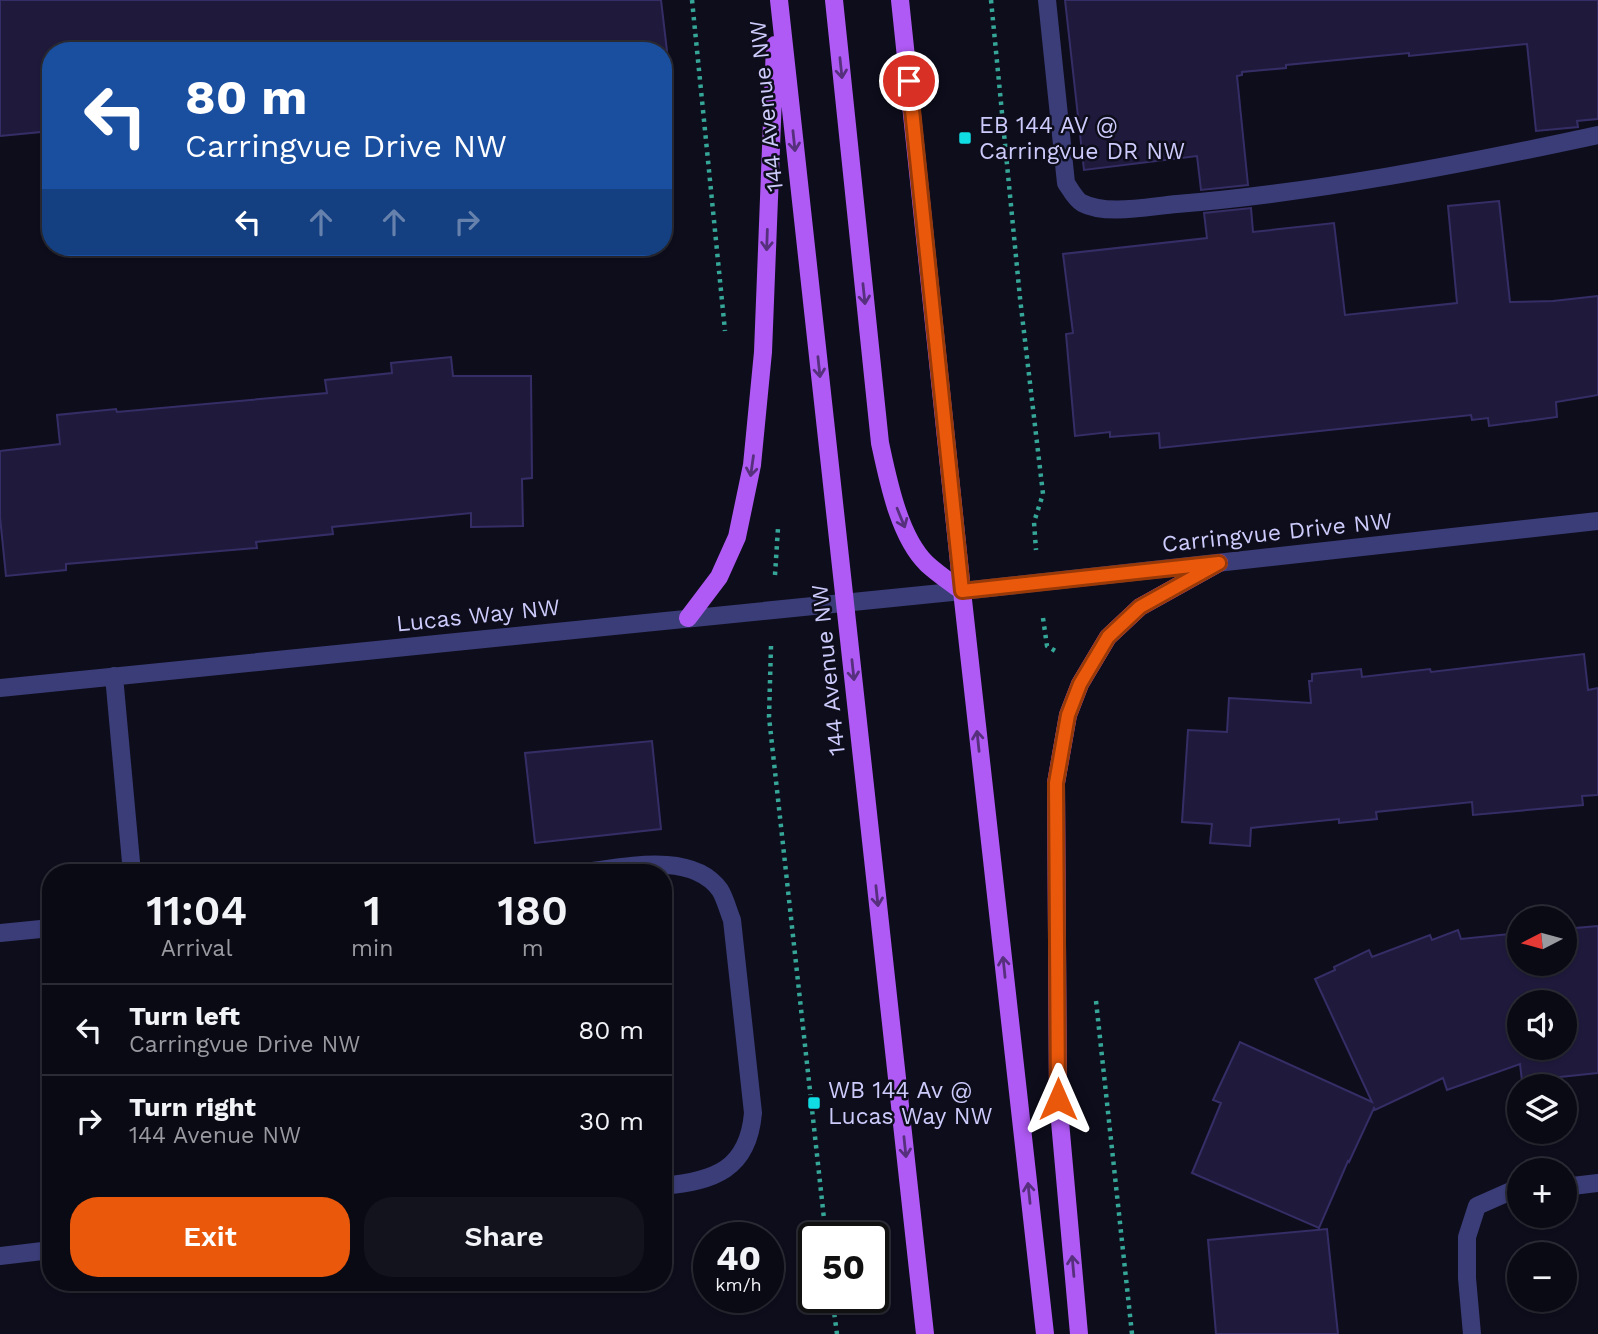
<!DOCTYPE html>
<html lang="en">
<head>
<meta charset="utf-8">
<style>
  :root { --surface:#0a0a15; --page:#13131e; --text:#f1f3f6; --muted:#999aa0; --line:#2a2b34; --accent:#ea580c }
  body { margin:0; font-family:"Work Sans",sans-serif; background:var(--page); color:var(--text); height:100vh; display:flex; flex-direction:column; font-size:26px; white-space:nowrap }
  * { box-sizing:border-box; margin:0 }
  p { font-size:23px; color:var(--muted) }
  .icon { flex:none; width:38px; height:38px; fill:none; stroke:currentColor; stroke-width:2; stroke-linecap:round; stroke-linejoin:round }
  .map { position:relative; flex:1; overflow:hidden }
  .side { position:absolute; left:42px; top:864px; width:630px; height:427px; display:flex; flex-direction:column; background:var(--surface); border-radius:28px; box-shadow:0 2px 5px #0004,0 0 0 2px var(--line) }
  .side>* { flex:none }
  .hud { position:absolute; left:42px; top:42px; width:630px; height:214px; border-radius:28px; box-shadow:0 2px 5px #0004,0 0 0 2px var(--line); background:#1a4fa0; color:#fff; overflow:hidden }
  .needle { width:46px; rotate:264deg }
  .controls { position:absolute; left:1507px; top:906px; display:grid; gap:14px }
  .controls a { display:grid; place-items:center; width:70px; height:70px; border-radius:50%; background:var(--surface); box-shadow:0 2px 5px #0004,0 0 0 2px var(--line); font-size:35px }
  .speed { position:absolute; left:693px; top:1222px; display:flex; gap:14px; font-size:35px; font-weight:700; text-align:center }
  .speed>* { display:grid; place-content:center; width:91px; height:91px; border-radius:50%; background:var(--surface); box-shadow:0 2px 5px #0004,0 0 0 2px var(--line); line-height:1 }
  .speed small { font-size:18px; font-weight:400 }
  .speed .limit { border:4px solid #111; border-radius:10px; background:#fff; color:#111 }
  .pin { position:absolute; display:grid; place-items:center; width:60px; height:60px; color:#fff; margin:-30px; border:4px solid #fff; border-radius:50%; box-shadow:0 2px 7px #0007 }
  .me { position:absolute; width:77px; margin:-38px; rotate:0deg; stroke-linejoin:round; filter:drop-shadow(0 0 5px #0008) }
  .turn { display:flex; align-items:center; gap:24px; height:147px; padding:0 28px; font-size:32px }
  .turn .icon { width:91px; height:91px; stroke-width:2.5 }
  .turn b { display:block; font-size:49px; line-height:60px }
  .lanes { display:flex; align-items:center; height:66px; padding:0 28px; background:#0003; justify-content:center; gap:35px; direction:ltr }
  .lanes .off { opacity:.35 }
  .eta { display:flex; justify-content:space-evenly; align-items:center; height:119px; text-align:center }
  .eta b { font-size:42px; font-weight:600; line-height:49px }
  .cta { display:flex; gap:14px; margin-top:auto; padding:14px 28px }
  .cta a { flex:1; height:80px; border-radius:28px; background:var(--accent); color:#fff; font-size:28px; font-weight:600; line-height:80px; text-align:center }
  .cta a+a { background:var(--page); color:var(--text) }
  ul { padding:0; list-style:none }
  li { display:flex; align-items:center; gap:21px; height:91px; padding:0 28px; border-top:2px solid var(--line) }
  li div { flex:1 }
  li b { display:block; font-size:26px }
  li em { font-style:normal }
  .map>svg:first-child { display:block }
  .building { fill:#1f1a3c; stroke:#352e66; stroke-width:2; fill-rule:evenodd }
  .lines { fill:none; stroke-linecap:round; stroke-linejoin:round }
  .path { stroke:#35a697; stroke-width:4.5; stroke-dasharray:3.5 5; stroke-linecap:butt }
  .minor { stroke:#3b3d78; stroke-width:18 }
  .major { stroke:#af5af4; stroke-width:18 }
  .oneway { stroke:#56307d }
  .route-casing { stroke:#983908; stroke-width:18 }
  .route { stroke:#ea580c; stroke-width:12 }
  .poi-dot { fill:#10dde3; stroke:#0e0d1c; stroke-width:2.5 }
  .labels { text-anchor:middle; stroke-width:5; stroke-linejoin:round; paint-order:stroke }
  .street-label { font-size:23px; fill:#cdcbfb; stroke:#0e0d1c }
  .poi-label { font-size:23px; fill:#cdcbfb; stroke:#0e0d1c; text-anchor:start }
</style>
</head>
<body>
<div class="map">
<svg width="1598" height="1334" viewBox="0 0 1598 1334">
  <rect width="100%" height="100%" fill="#0e0d1c"/>
  <!-- building -->
  <path class="building" d="M0,0H661L667,51H51V131L0,136Z
    M1065,0H1598V119L1577,121L1578,127L1536,131L1527,44L1409,56V53L1286,65V68L1242,72V75L1237,76L1248,185L1201,190L1197,156L1084,170Z
    M1499,201L1510,302L1553,301L1598,296V395L1556,402L1557,417L1489,426L1488,418L1472,420L1471,415L1160,448L1159,433L1110,437V432L1075,436L1066,334L1073,333L1063,254L1207,238L1204,213L1251,208L1253,232L1334,223L1345,315L1457,303L1448,206Z
    M451,357L453,376H531L532,478L522,479L523,526L471,527V513L332,527L333,534L256,542L257,548L66,564V570L6,576L0,517V451L60,444L57,415L116,409L117,412L327,393L325,380L392,373L391,363Z
    M1584,654L1588,690L1598,688V795L1582,796L1583,805L1473,815L1472,802L1376,812L1377,819L1339,823V819L1251,828L1250,846L1210,843L1212,824L1182,822L1188,730L1227,732L1229,698L1311,703L1309,681H1312V674L1361,669L1362,677L1430,669L1431,672Z
    M652,741L661,829L535,843L525,753Z
    M1598,926V1073L1522,1081L1520,1064L1447,1090L1443,1078L1375,1110L1374,1108L1349,1162L1348,1161L1319,1228L1192,1173L1221,1103L1213,1100L1240,1042L1372,1102L1315,979L1335,970L1334,967L1369,950L1372,957L1430,935L1432,940L1458,930L1461,939L1519,933V964H1564V929ZM1519,1003H1564V1048H1519Z
    M1327,1229L1338,1334H1216L1208,1240Z"/>
  <g class="lines">
    <!-- path -->
    <path class="path" d="M692,0L725,331
      M991,0L1020,298L1043,494L1034,522L1036,550
      M775,575L778,528
      M1043,618L1047,646L1057,652
      M771,646L769,717L826,1237
      M1096,1001L1132,1334
      M832,1297L837,1334"/>
    <!-- minor -->
    <path class="minor" d="M1047,0L1066,183C1070,189 1076,200 1082,203C1106,216 1151,206 1177,204C1319,192 1459,165 1598,135
      M114,676L132,873
      M0,688L962,591L1598,521
      M576,873C618,869 691,849 720,890C725,898 728,910 732,920L753,1113C748,1170 714,1181 663,1186
      M0,933L51,928
      M1564,1187L1598,1183
      M0,1256L51,1250
      M1472,1334L1467,1278V1237L1477,1206L1511,1191H1519"/>
    <!-- major -->
    <path class="major" d="M779,0L925,1334
      M834,0L880,443C888,480 899,537 927,564C938,574 950,582 962,591
      M900,0L962,591L1045,1334
      M688,618L719,577L737,537L752,465L763,352L775,45
      M1079,1334L1058,1099L1056,783L1068,715L1080,684L1108,637L1140,607L1219,563"/>
  </g>
  <!-- one-way arrows -->
  <defs><path id="oneway-shaft" d="M-6 0H5M1.5-3L5.5 0L1.5 3" fill="none" stroke-width="1.6" stroke-linecap="round" stroke-linejoin="round" transform="scale(1.75)"/></defs>
  <g class="oneway">
    <use href="#oneway-shaft" transform="translate(841 68) rotate(84)"/>
    <use href="#oneway-shaft" transform="translate(794 141) rotate(84)"/>
    <use href="#oneway-shaft" transform="translate(767 240) rotate(92)"/>
    <use href="#oneway-shaft" transform="translate(864 294) rotate(84)"/>
    <use href="#oneway-shaft" transform="translate(819 367) rotate(84)"/>
    <use href="#oneway-shaft" transform="translate(752 466) rotate(98)"/>
    <use href="#oneway-shaft" transform="translate(901 518) rotate(68)"/>
    <use href="#oneway-shaft" transform="translate(853 670) rotate(84)"/>
    <use href="#oneway-shaft" transform="translate(978 741) rotate(-96)"/>
    <use href="#oneway-shaft" transform="translate(877 896) rotate(84)"/>
    <use href="#oneway-shaft" transform="translate(1004 967) rotate(-96)"/>
    <use href="#oneway-shaft" transform="translate(905 1147) rotate(84)"/>
    <use href="#oneway-shaft" transform="translate(1029 1193) rotate(-96)"/>
    <use href="#oneway-shaft" transform="translate(1073 1266) rotate(-95)"/>
  </g>
  <g class="lines">
    <!-- route casing -->
    <g class="route-casing">
      <path id="route" d="M909,81L962,591L1219,563L1140,607L1108,637L1080,684L1068,715L1056,783L1058,1099"/>
    </g>
    <!-- route -->
    <use href="#route" class="route"/>
  </g>
  <!-- markers -->
  <g class="poi-dot">
    <rect x="958" y="131" width="14" height="14" rx="3.5"/>
    <rect x="807" y="1096" width="14" height="14" rx="3.5"/>
  </g>
  <g class="labels">
    <!-- street labels -->
    <g class="street-label">
      <text transform="translate(766 106) rotate(-96)" y="8">144 Avenue NW</text>
      <text transform="translate(1277 532) rotate(-6)" y="8">Carringvue Drive NW</text>
      <text transform="translate(478 615) rotate(-6)" y="8">Lucas Way NW</text>
      <text transform="translate(828 670) rotate(-96)" y="8">144 Avenue NW</text>
    </g>
    <!-- poi labels -->
    <g class="poi-label">
      <text x="979" y="133">EB 144 AV @<tspan x="979" dy="26">Carringvue DR NW</tspan></text>
      <text x="828" y="1098">WB 144 Av @<tspan x="828" dy="26">Lucas Way NW</tspan></text>
    </g>
  </g>
</svg>
<div class="controls">
<a><svg class="needle" viewBox="-14 -14 28 28"><path d="M0-13l5 13h-10z" fill="#e53935"/><path d="M0 13l5-13h-10z" fill="#999aa0"/></svg></a>
<a><svg class="icon" aria-label="sound" viewBox="0 0 24 24"><path d="M4 9h4l5-4v14l-5-4H4zM17 9q2 3 0 6"/></svg></a>
<a><svg class="icon" aria-label="layers" viewBox="0 0 24 24"><path d="M12 4l9 5-9 5-9-5zM3 14l9 5 9-5"/></svg></a>
<a>+</a>
<a>−</a>
</div>
<div class="speed"><div>40<small>km/h</small></div><div class="limit">50</div></div>
<div class="pin" style="left:909px;top:81px;background:#d93025"><svg class="icon" aria-label="arrive" viewBox="0 0 24 24"><path d="M6 21V4h12l-3 4 3 4H6"/></svg></div>
<svg class="me" style="left:1058px;top:1099px" viewBox="-20 -20 40 40"><path d="M0-17L14 15 0 8-14 15z" fill="#ea580c" stroke="#fff" stroke-width="4"/></svg>
<div class="hud">
<div class="turn"><svg class="icon" aria-label="left" viewBox="0 0 24 24"><path d="M17 20v-9H6M10 6l-5 5 5 5"/></svg><div><b>80 m</b>Carringvue Drive NW</div></div>
<div class="lanes"><svg class="icon" aria-label="left" viewBox="0 0 24 24"><path d="M17 20v-9H6M10 6l-5 5 5 5"/></svg><svg class="icon off" aria-label="ahead" viewBox="0 0 24 24"><path d="M12 20V5M6 11l6-6 6 6"/></svg><svg class="icon off" aria-label="ahead" viewBox="0 0 24 24"><path d="M12 20V5M6 11l6-6 6 6"/></svg><svg class="icon off" aria-label="right" viewBox="0 0 24 24"><path d="M7 20v-9h11M14 6l5 5-5 5"/></svg></div>
</div>
<section class="side">
<div class="eta">
<div><b>11:04</b><p>Arrival</p></div>
<div><b>1</b><p>min</p></div>
<div><b>180</b><p>m</p></div>
</div>
<ul>
<li><svg class="icon" aria-label="left" viewBox="0 0 24 24"><path d="M17 20v-9H6M10 6l-5 5 5 5"/></svg><div><b>Turn left</b><p>Carringvue Drive NW</p></div><em>80 m</em></li>
<li><svg class="icon" aria-label="right" viewBox="0 0 24 24"><path d="M7 20v-9h11M14 6l5 5-5 5"/></svg><div><b>Turn right</b><p>144 Avenue NW</p></div><em>30 m</em></li>
</ul>
<div class="cta"><a>Exit</a><a>Share</a></div>
</section>
</div>
</body>
</html>
